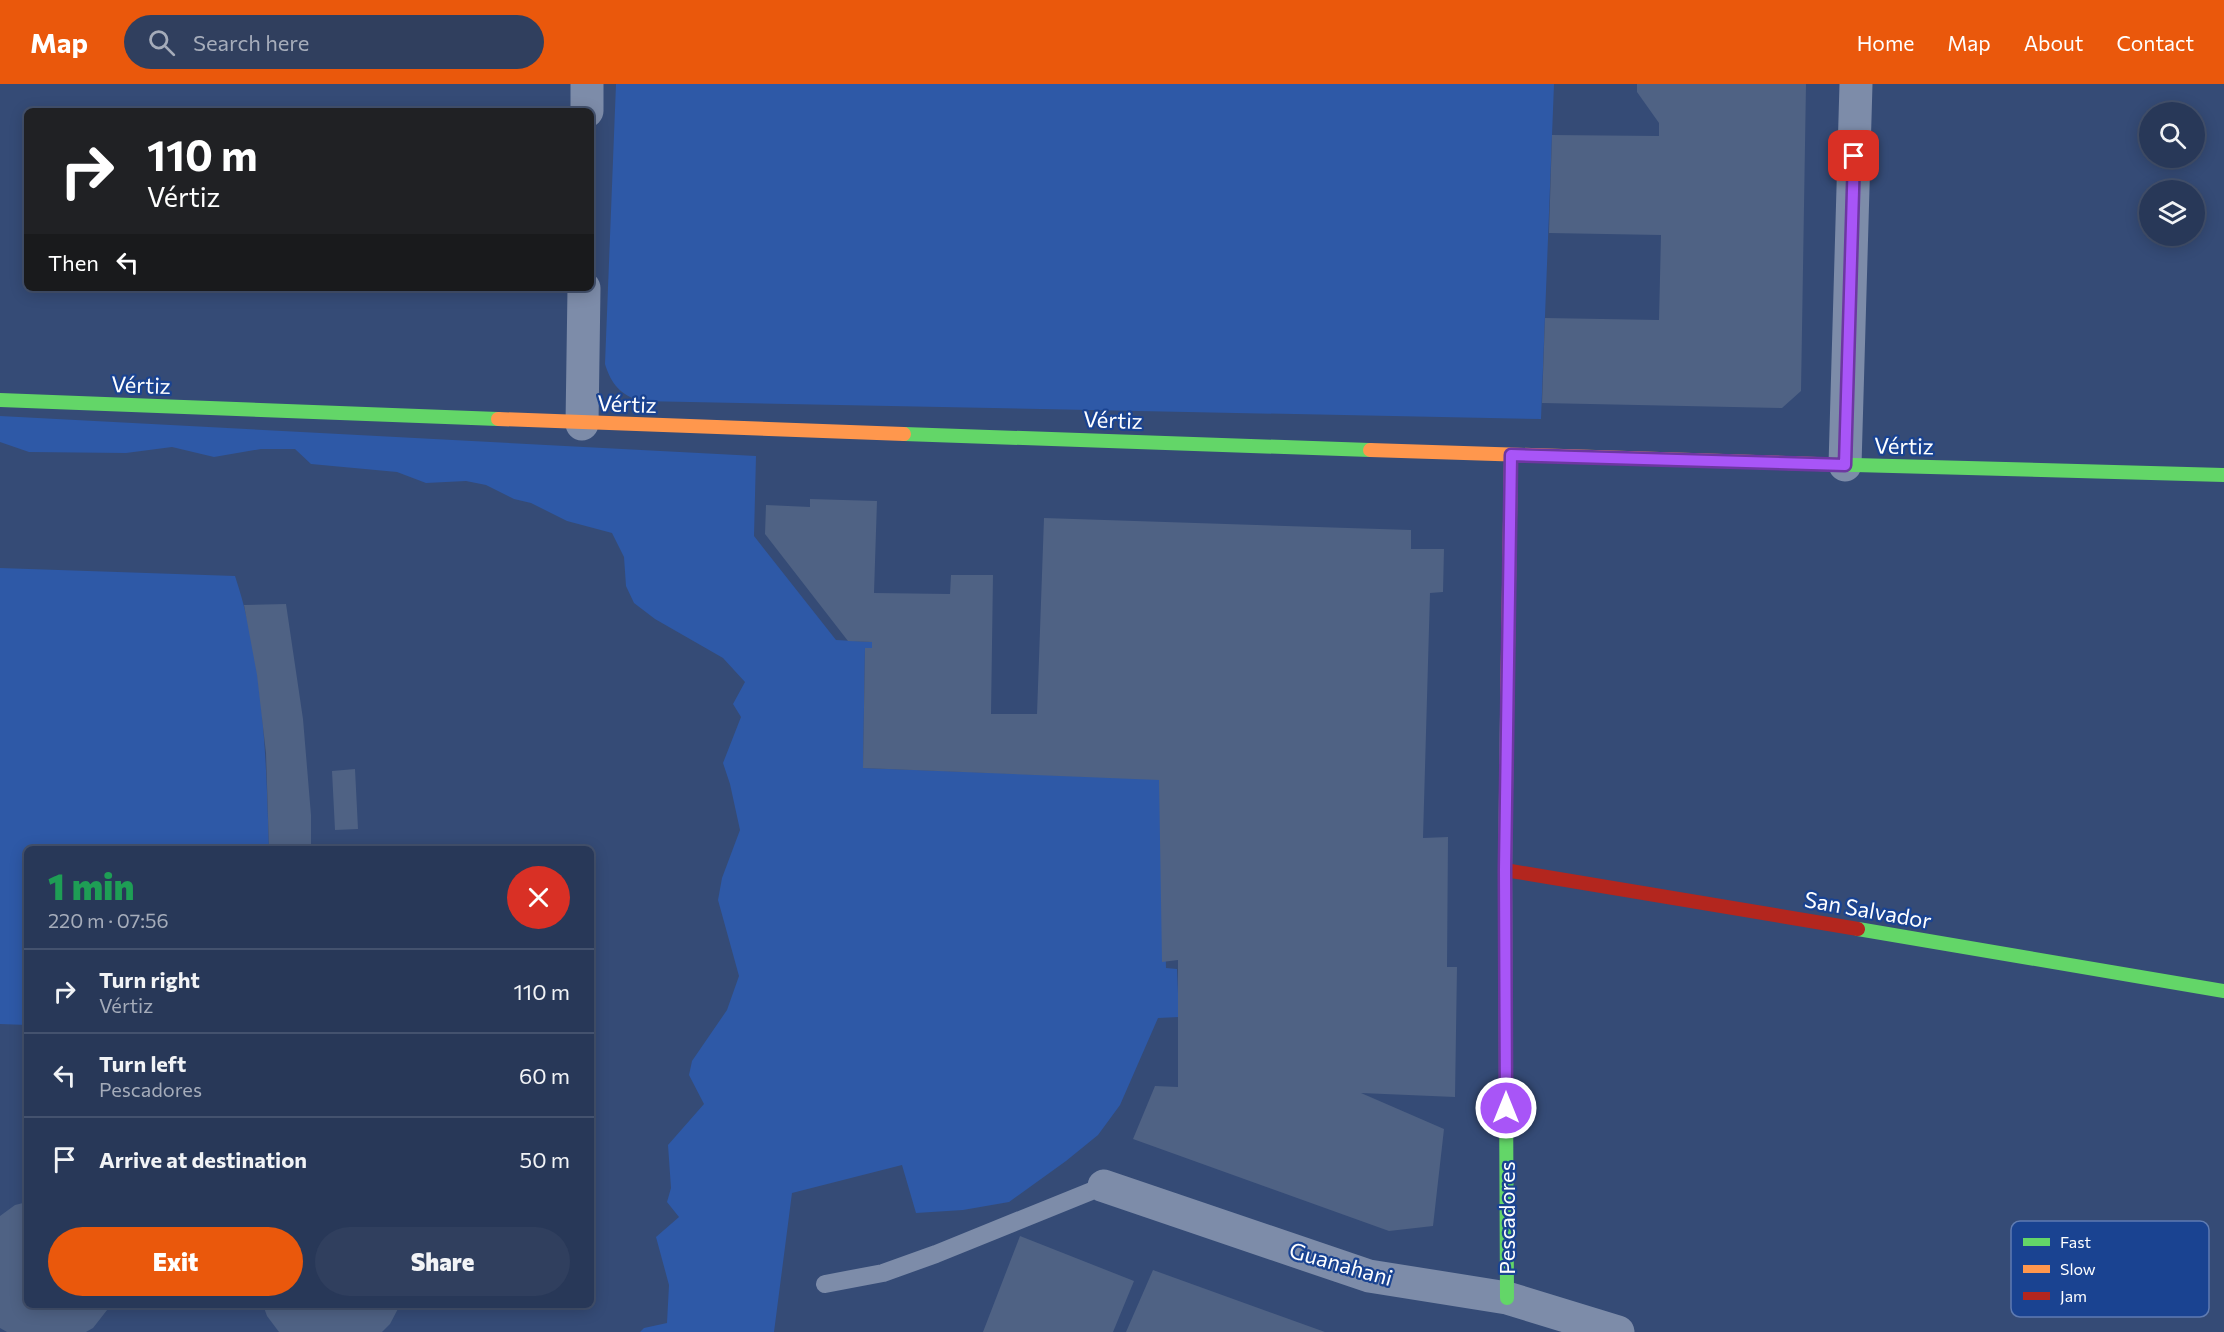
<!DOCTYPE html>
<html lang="en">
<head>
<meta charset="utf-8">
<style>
  :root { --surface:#283858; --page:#303f5e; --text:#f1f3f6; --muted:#a5acba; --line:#44526e; --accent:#ea580c }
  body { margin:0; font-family:Commissioner,sans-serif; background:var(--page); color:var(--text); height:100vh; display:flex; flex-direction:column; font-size:22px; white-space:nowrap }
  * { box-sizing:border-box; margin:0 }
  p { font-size:20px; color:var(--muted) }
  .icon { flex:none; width:33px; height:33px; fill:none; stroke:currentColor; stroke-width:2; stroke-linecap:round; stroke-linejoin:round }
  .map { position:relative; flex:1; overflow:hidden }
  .drawer { position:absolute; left:24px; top:762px; width:570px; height:462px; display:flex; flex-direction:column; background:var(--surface); border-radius:9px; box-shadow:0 3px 15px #0003,0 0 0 2px var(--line) }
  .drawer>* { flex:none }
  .banner { position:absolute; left:24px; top:24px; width:570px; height:183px; border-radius:9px; box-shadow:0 3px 15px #0003,0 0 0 2px var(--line); background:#202124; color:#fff; overflow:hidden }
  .controls { position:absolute; left:2139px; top:18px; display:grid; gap:12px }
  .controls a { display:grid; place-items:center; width:66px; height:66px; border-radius:50%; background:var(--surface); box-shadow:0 3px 15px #0003,0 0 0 2px var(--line); font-size:30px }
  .pin { position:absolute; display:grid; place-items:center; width:51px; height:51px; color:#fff; margin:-26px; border-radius:12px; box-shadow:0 3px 9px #0006 }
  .me { position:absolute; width:66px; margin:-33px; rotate:0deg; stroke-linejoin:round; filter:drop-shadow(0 0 4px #0008) }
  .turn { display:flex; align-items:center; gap:21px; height:126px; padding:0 24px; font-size:27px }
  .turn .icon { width:78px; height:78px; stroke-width:2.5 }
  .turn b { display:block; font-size:42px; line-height:51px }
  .then { display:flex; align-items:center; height:57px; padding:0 24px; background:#0003; gap:12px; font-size:22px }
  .round { display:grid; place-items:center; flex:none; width:63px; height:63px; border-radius:32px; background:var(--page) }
  .head { display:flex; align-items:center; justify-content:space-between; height:102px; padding:0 24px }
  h1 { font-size:36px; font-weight:800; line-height:45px; color:#1e9e55 }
  .cta { display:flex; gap:12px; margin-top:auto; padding:12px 24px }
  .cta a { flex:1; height:69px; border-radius:36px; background:var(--accent); color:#fff; font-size:24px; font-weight:800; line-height:69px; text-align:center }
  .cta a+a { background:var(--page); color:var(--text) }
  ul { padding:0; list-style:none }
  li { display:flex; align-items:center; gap:18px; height:84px; padding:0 24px; border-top:2px solid var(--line) }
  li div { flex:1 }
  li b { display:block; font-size:22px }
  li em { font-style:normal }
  header { display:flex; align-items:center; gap:36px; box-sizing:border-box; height:84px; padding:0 30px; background:var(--accent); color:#fff }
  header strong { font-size:28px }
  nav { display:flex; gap:33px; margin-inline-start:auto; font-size:21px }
  .search { width:420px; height:54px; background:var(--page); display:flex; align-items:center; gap:15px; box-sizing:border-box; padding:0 21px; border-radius:33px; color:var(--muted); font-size:22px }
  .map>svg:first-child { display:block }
  .green { fill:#2e59a7 }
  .building { fill:#4f6284 }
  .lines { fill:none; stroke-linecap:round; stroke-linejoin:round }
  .lane { stroke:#7d8ca9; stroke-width:18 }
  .street { stroke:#7d8ca9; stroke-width:33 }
  .fast { stroke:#63d668; stroke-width:14 }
  .slow { stroke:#ff974d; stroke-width:14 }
  .jam { stroke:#b3261e; stroke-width:14 }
  .route-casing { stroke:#6d37a1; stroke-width:15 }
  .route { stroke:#a855f7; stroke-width:10 }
  .labels { text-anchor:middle; stroke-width:4.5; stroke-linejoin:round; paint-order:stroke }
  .street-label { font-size:22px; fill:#fff; stroke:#1a4391 }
  .key { fill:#1a4391; stroke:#5f7bb2; stroke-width:1.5 }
  .key-label { font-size:16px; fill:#fff }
</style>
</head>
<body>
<header>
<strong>Map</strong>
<div class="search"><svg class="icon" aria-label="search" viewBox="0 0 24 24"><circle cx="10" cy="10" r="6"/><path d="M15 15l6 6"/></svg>Search here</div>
<nav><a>Home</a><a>Map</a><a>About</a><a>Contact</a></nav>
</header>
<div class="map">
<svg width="2224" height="1248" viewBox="0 0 2224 1248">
  <rect width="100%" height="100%" fill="#354b76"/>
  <!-- green -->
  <path class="green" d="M616,0H1554L1541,335L640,317C621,311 611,300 605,280Z
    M0,332L756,372L754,452L836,556L873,558L872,564H865L863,684L1161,695L1166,884L1177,885L1179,933L1158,934L1120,1021L1098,1051L1066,1077L1009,1118L963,1126L916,1129L902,1081L792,1109L774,1248H640L644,1244L667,1239L669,1201L656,1153L679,1133L667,1118L671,1104L668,1061L704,1020L689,991L692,977L727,926L739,892L718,816L722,794L740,746L730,700L723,679L741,633L733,620L745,598L723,574L655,535L634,519L626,502L624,473L612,449L567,437L531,419L514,415L486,401L466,397L426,399L397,388L311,380L295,365H261L214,373L172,363L126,369L29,368L0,358Z
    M0,484L235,492C264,579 266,674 269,765H27V941L0,940Z"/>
  <!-- building -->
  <path class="building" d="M1637,0H1806L1801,307L1782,324L1542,319L1545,234L1659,236L1661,151L1549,149L1552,51L1659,52V39L1637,8Z
    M810,415L877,417L874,509L950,510L951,491H993L991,630H1037L1044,434L1411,446V465H1444L1443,508L1430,509L1423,754L1448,753L1447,883H1457L1455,1013L1361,1009L1444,1045L1433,1142L1389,1147L1133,1055L1155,1002L1178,1003V876L1162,878L1159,696L863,684L865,564H872V558L848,557L765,450L766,421L810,423Z
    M286,520L303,635L311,731V765H269L266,669L257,591L244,521Z
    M355,685L358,745L335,746L332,687Z
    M27,1118V1221H111L93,1244L86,1248H7L0,1244V1132L15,1121Z
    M1020,1152L1134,1197L1113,1248H983Z
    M1153,1186L1325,1248H1126Z
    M263,1221H400L390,1240L382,1248H279L267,1232Z"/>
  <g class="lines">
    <!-- lane -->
    <path class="lane" d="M825,1200L883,1189L936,1170L1104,1102"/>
    <!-- street -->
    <path class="street" d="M587,27V0
      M582,340L584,204
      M1845,381L1856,0
      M1104,1102L1369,1192L1507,1214L1618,1248"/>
    <!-- fast -->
    <path class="fast" d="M0,316L498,335
      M904,350L1370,366
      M1817,380L2224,391
      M1858,845L2224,907
      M1507,1214L1505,786L1507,630"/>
    <!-- slow -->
    <path class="slow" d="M498,335L904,350
      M1370,366L1817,380
      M1507,630L1511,371"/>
    <!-- jam -->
    <path class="jam" d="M1505,786L1858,845"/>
  </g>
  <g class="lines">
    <!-- route casing -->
    <g class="route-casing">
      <path id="route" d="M1506,1024L1505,786L1511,371L1845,381L1854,72"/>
    </g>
    <!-- route -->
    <use href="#route" class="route"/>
  </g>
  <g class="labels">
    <!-- street labels -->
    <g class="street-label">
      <text transform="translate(141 301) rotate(2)" y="8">Vértiz</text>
      <text transform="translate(627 320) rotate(2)" y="8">Vértiz</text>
      <text transform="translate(1113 336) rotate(2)" y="8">Vértiz</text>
      <text transform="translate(1904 362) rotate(1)" y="8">Vértiz</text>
      <text transform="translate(1868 826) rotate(10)" y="8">San Salvador</text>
      <text transform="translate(1507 1134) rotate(-90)" y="8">Pescadores</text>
      <text transform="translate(1341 1180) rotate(16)" y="8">Guanahani</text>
    </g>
  </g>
  <!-- legend -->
  <rect x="2011" y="1137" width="198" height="96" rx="9" class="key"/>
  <rect x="2023" y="1154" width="27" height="8" fill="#63d668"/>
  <rect x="2023" y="1181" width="27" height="8" fill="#ff974d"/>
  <rect x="2023" y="1208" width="27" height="8" fill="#b3261e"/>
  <g class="key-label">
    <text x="2060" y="1164">Fast</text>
    <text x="2060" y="1191">Slow</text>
    <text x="2060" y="1218">Jam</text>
  </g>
</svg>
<div class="controls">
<a><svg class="icon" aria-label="search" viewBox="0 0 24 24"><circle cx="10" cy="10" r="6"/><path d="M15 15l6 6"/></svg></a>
<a><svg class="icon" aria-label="layers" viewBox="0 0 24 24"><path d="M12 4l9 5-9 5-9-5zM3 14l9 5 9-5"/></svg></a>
</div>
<div class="pin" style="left:1854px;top:72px;background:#d93025"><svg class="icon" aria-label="arrive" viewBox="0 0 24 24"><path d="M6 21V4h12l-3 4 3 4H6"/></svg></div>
<svg class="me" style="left:1506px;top:1024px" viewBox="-20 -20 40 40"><circle r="17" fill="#a855f7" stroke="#fff" stroke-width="3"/><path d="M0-11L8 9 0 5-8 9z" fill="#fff"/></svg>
<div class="banner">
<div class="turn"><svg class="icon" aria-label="right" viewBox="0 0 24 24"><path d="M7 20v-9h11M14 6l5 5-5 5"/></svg><div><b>110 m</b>Vértiz</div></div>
<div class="then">Then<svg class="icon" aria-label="left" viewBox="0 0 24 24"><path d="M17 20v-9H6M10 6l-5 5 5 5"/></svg></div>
</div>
<section class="drawer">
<div class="head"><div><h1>1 min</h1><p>220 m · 07:56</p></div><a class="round" style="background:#d93025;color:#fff"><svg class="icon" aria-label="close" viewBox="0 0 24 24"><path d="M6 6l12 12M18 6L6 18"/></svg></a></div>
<ul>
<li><svg class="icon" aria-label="right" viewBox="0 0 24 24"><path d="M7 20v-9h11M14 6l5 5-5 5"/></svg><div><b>Turn right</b><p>Vértiz</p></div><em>110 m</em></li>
<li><svg class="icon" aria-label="left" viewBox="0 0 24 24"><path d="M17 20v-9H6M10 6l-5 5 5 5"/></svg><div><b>Turn left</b><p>Pescadores</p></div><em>60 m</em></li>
<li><svg class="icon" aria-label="arrive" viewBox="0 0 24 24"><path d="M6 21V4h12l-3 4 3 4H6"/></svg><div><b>Arrive at destination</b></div><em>50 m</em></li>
</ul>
<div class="cta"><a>Exit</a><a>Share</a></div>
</section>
</div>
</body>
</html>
